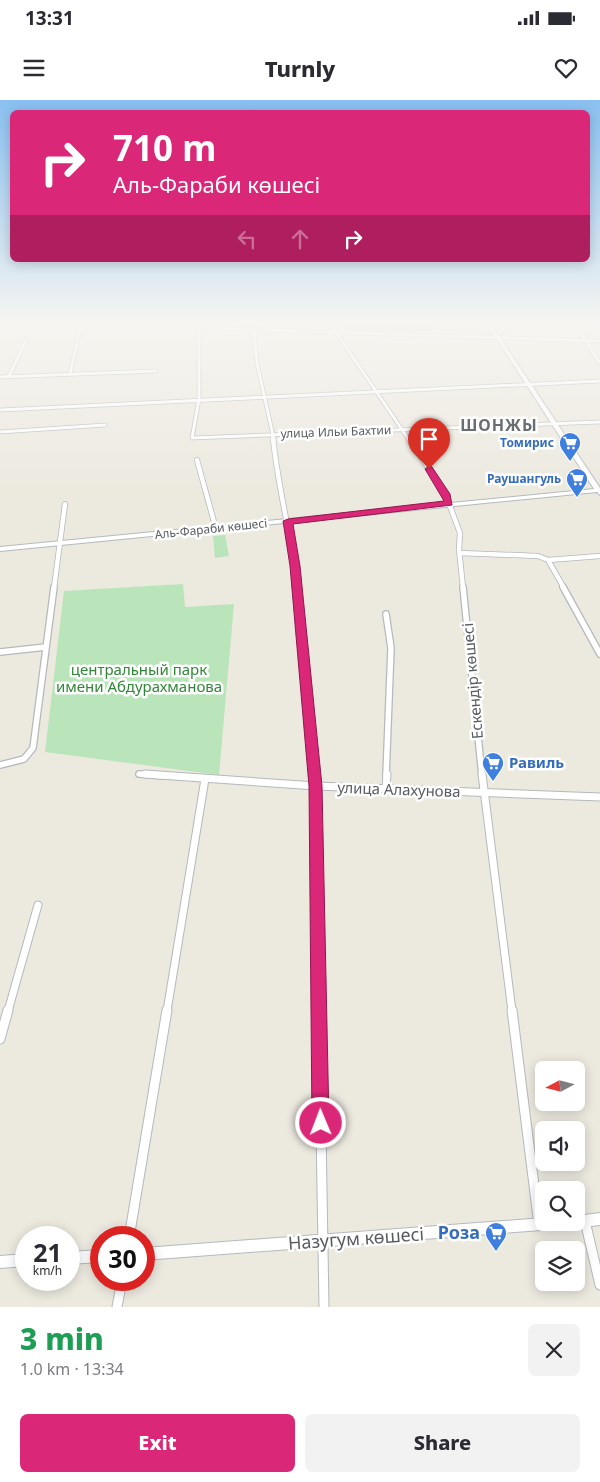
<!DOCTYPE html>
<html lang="en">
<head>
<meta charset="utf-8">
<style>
  :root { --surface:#fff; --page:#f2f2f3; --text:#2b2b33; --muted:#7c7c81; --accent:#db2777 }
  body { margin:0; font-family:"Noto Sans",sans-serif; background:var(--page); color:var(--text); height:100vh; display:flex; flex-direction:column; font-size:19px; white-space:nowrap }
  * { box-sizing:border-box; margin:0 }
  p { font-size:16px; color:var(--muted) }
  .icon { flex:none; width:28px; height:28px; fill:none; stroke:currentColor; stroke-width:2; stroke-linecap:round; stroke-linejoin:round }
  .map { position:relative; height:1207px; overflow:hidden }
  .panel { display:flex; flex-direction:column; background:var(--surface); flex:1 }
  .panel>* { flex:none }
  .top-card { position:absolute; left:10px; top:10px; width:580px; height:152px; border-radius:8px; box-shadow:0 2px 12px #0003; background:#db2777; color:#fff; overflow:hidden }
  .needle { width:32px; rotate:263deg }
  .buttons { position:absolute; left:535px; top:961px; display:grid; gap:10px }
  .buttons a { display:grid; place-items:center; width:50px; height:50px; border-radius:8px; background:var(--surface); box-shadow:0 2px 12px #0003; font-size:25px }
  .speed { position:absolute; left:15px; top:1126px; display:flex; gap:10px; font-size:25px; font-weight:700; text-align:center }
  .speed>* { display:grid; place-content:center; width:65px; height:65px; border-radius:50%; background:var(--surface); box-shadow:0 2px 12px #0003; line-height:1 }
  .speed small { font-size:12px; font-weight:400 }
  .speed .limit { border:8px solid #d22; background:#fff; color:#111 }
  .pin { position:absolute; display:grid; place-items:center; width:42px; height:42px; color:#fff; margin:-51px -21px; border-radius:50% 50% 50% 0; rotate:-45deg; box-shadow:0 0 5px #0007 }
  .pin .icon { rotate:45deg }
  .me { position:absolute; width:55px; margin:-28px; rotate:359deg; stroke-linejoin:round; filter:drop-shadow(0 0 4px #0008) }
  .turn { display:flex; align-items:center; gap:18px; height:105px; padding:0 20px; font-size:22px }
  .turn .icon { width:65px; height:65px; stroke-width:2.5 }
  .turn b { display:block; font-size:35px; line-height:42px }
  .lanes { display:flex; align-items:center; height:48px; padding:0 20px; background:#0003; justify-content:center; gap:25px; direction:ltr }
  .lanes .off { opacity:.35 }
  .round { display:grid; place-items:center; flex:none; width:52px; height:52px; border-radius:8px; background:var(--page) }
  .headline { display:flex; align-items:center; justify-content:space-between; height:85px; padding:0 20px }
  h1 { font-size:30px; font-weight:800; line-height:38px; color:#1e9e55 }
  .primary-button { display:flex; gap:10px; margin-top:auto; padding:10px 20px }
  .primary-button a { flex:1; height:58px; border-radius:8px; background:var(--accent); color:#fff; font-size:20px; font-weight:800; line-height:58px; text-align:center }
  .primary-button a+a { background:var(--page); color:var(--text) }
  .status { display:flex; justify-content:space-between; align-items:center; height:35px; padding:0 25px; background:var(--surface); direction:ltr }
  .status svg { height:14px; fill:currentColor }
  header { display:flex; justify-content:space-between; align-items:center; height:65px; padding:0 20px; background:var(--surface); font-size:22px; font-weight:800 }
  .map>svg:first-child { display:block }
  .green { fill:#bae5bb }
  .building { fill:#c7c4bc }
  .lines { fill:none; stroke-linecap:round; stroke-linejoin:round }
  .street-far4-casing { stroke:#b5b8bd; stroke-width:4.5 }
  .street-far3-casing { stroke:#b5b8bd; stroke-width:6 }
  .street-far2-casing { stroke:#b5b8bd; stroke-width:8 }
  .street-far1-casing { stroke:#b5b8bd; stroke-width:9 }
  .street-casing { stroke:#b5b8bd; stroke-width:11 }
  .secondary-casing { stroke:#b5b9bf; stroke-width:2 }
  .street-far4 { stroke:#fff; stroke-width:3 }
  .street-far3 { stroke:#fff; stroke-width:4.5 }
  .street-far2 { stroke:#fff; stroke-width:5.5 }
  .street-far1 { stroke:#fff; stroke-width:7 }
  .street { stroke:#fff; stroke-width:9 }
  .secondary { fill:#fff; fill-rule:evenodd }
  .route { fill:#db2777; stroke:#8e194d }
  .labels { text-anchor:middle; stroke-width:5; stroke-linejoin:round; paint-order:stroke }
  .far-street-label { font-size:12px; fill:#585c61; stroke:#fff }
  .far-shop-label { font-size:12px; font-weight:bold; fill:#366cbe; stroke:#fff; text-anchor:end }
  .park-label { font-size:15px; fill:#318737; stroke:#fff }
  .street-label { font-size:15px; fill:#585c61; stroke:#fff }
  .shop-label { font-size:15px; font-weight:bold; fill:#366cbe; stroke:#fff; text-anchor:start }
  .far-district-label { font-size:16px; font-weight:bold; letter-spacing:1px; fill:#696e73; stroke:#fff }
  .near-shop-label { font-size:18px; font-weight:bold; fill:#366cbe; stroke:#fff; text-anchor:end }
  .near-street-label { font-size:18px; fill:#585c61; stroke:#fff }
</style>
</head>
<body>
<div class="status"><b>13:31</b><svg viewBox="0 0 49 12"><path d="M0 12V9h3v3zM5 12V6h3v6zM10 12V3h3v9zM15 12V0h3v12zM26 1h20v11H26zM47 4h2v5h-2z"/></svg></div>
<header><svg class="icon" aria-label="menu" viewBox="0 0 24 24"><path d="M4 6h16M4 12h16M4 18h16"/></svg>Turnly<svg class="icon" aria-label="heart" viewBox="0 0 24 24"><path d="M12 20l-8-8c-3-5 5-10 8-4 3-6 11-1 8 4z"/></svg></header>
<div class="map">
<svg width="600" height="1207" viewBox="0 0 600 1207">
  <rect width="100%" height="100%" fill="#ece9df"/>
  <!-- green -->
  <path class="green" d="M225,435L229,456L215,458L213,436Z
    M183,484L185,507L234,504L219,675L45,652L64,491Z"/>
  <!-- building -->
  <path class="building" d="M344,221H431L433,231L344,229Z"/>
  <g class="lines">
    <!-- street-far4 casing -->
    <g class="street-far4-casing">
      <path id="street-far4" d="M199,221V299L192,338L600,322
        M332,221L336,232L409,340
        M573,221L600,263
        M199,228L600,241
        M254,229L257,263L274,340
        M70,274L82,221
        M9,276L27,238
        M0,277L156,271
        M0,310L600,281
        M0,332L105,325"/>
    </g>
    <!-- street-far3 casing -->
    <g class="street-far3-casing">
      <path id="street-far3" d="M273,338C278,389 292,438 297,488
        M408,338L445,393L460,433L459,449L463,488
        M197,360L216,429
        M460,453L538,456L548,460L600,456
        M548,460L564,488
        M54,488L65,404"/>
    </g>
    <!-- street-far2 casing -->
    <g class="street-far2-casing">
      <path id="street-far2" d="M297,487L315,676
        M463,487L482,676
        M563,487L600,554
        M386,514L391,548L386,676
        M0,552L46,547
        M0,665L24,659L33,648L54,487
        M139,674L163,676"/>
    </g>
    <!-- street-far1 casing -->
    <g class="street-far1-casing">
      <path id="street-far1" d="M145,674L316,686L600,697
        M315,674L319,911
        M482,674L512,911
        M386,689L387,674
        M8,911L38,805
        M167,911L205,679"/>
    </g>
    <!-- street casing -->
    <g class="street-casing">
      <path id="street" d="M319,910L324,1207
        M512,910L539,1125
        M0,939L8,910
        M585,1121L600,1185
        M129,1138L167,910
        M117,1207L122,1180"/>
    </g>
    <!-- secondary casing -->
    <g class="secondary-casing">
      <path id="secondary" d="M485,221H489L600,388V395L597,392L0,451V447L594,389Z
        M600,1113V1125L576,1128L572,1127L569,1128L144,1160V1148L544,1118V1122H576V1116Z
        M101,1150V1162L69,1164V1152Z
        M26,1154V1166L0,1168V1156Z"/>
    </g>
    <!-- street-far4 -->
    <use href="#street-far4" class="street-far4"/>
    <!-- street-far3 -->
    <use href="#street-far3" class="street-far3"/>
    <!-- street-far2 -->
    <use href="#street-far2" class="street-far2"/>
    <!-- street-far1 -->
    <use href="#street-far1" class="street-far1"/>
    <!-- street -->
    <use href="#street" class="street"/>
    <!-- secondary -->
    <use href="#secondary" class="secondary"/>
  </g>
  <!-- sky -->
  <linearGradient id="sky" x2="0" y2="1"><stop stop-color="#89c0f1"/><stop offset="0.57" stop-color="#f6f5f1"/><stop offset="1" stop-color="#f6f5f1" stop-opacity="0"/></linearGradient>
  <rect width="600" height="390" fill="url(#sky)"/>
  <!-- route -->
  <path class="route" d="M429,366L432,367L450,394L452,405L293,424L300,466L322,686L329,1023L327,1029L321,1032L315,1029L312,1023L309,686L290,466L283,421L288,419L444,401L425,369Z"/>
  <!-- icons -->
  <defs>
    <g id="supermarket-pin" transform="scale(1.125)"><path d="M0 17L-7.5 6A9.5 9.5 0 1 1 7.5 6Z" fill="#3f7fe0" stroke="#fff"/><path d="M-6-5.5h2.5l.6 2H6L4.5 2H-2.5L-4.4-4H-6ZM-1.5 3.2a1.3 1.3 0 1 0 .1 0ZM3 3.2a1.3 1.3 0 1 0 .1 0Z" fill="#fff"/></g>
  </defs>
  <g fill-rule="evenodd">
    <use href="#supermarket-pin" x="570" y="343"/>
    <use href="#supermarket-pin" x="577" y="379"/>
    <use href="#supermarket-pin" x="493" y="663"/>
    <use href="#supermarket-pin" x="496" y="1133"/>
  </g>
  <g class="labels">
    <!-- far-street labels -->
    <g class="far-street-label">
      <text transform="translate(336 332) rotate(-2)" y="4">улица Ильи Бахтии</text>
      <text transform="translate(211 429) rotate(-6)" y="4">Аль-Фараби көшесі</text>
    </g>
    <!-- far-shop labels -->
    <g class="far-shop-label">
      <text x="554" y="347">Томирис</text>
      <text x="561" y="383">Раушангуль</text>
    </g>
    <!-- park labels -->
    <g class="park-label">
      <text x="139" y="575">центральный парк<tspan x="139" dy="17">имени Абдурахманова</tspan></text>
    </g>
    <!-- street labels -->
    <g class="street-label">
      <text transform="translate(473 581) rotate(-95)" y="5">Ескендір көшесі</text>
      <text transform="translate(399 690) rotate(2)" y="5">улица Алахунова</text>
    </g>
    <!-- shop labels -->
    <g class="shop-label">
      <text x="509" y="668">Равиль</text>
    </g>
    <!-- far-district labels -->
    <g class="far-district-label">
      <text x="499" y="331">ШОНЖЫ</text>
    </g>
    <!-- near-shop labels -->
    <g class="near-shop-label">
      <text x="480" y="1139">Роза</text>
    </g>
    <!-- near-street labels -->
    <g class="near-street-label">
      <text transform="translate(356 1139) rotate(-4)" y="6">Назугум көшесі</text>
    </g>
  </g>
</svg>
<div class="buttons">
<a><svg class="needle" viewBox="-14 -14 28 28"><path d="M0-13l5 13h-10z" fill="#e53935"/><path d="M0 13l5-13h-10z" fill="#7c7c81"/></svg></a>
<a><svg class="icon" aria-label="sound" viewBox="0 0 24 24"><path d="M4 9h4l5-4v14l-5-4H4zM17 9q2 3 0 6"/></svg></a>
<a><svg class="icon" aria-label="search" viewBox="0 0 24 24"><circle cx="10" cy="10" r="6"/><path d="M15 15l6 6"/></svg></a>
<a><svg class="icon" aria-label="layers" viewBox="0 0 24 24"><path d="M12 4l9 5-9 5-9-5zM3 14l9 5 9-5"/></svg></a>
</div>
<div class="speed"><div>21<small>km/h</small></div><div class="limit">30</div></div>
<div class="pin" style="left:429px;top:369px;background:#d93025"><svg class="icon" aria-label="arrive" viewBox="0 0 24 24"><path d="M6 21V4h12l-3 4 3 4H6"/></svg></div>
<svg class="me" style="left:321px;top:1023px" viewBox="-20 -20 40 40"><circle r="17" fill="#db2777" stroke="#fff" stroke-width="3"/><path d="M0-11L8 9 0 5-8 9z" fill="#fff"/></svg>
<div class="top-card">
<div class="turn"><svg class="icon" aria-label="right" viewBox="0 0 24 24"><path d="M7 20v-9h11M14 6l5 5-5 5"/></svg><div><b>710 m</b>Аль-Фараби көшесі</div></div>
<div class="lanes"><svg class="icon off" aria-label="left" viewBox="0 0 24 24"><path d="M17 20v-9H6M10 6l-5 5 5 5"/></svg><svg class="icon off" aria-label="ahead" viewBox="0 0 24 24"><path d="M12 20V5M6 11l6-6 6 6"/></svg><svg class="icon" aria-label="right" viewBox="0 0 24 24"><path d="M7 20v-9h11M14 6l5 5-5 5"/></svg></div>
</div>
</div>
<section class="panel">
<div class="headline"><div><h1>3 min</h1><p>1.0 km · 13:34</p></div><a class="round"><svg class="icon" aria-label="close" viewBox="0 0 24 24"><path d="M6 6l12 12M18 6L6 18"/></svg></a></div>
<div class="primary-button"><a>Exit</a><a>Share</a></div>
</section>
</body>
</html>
